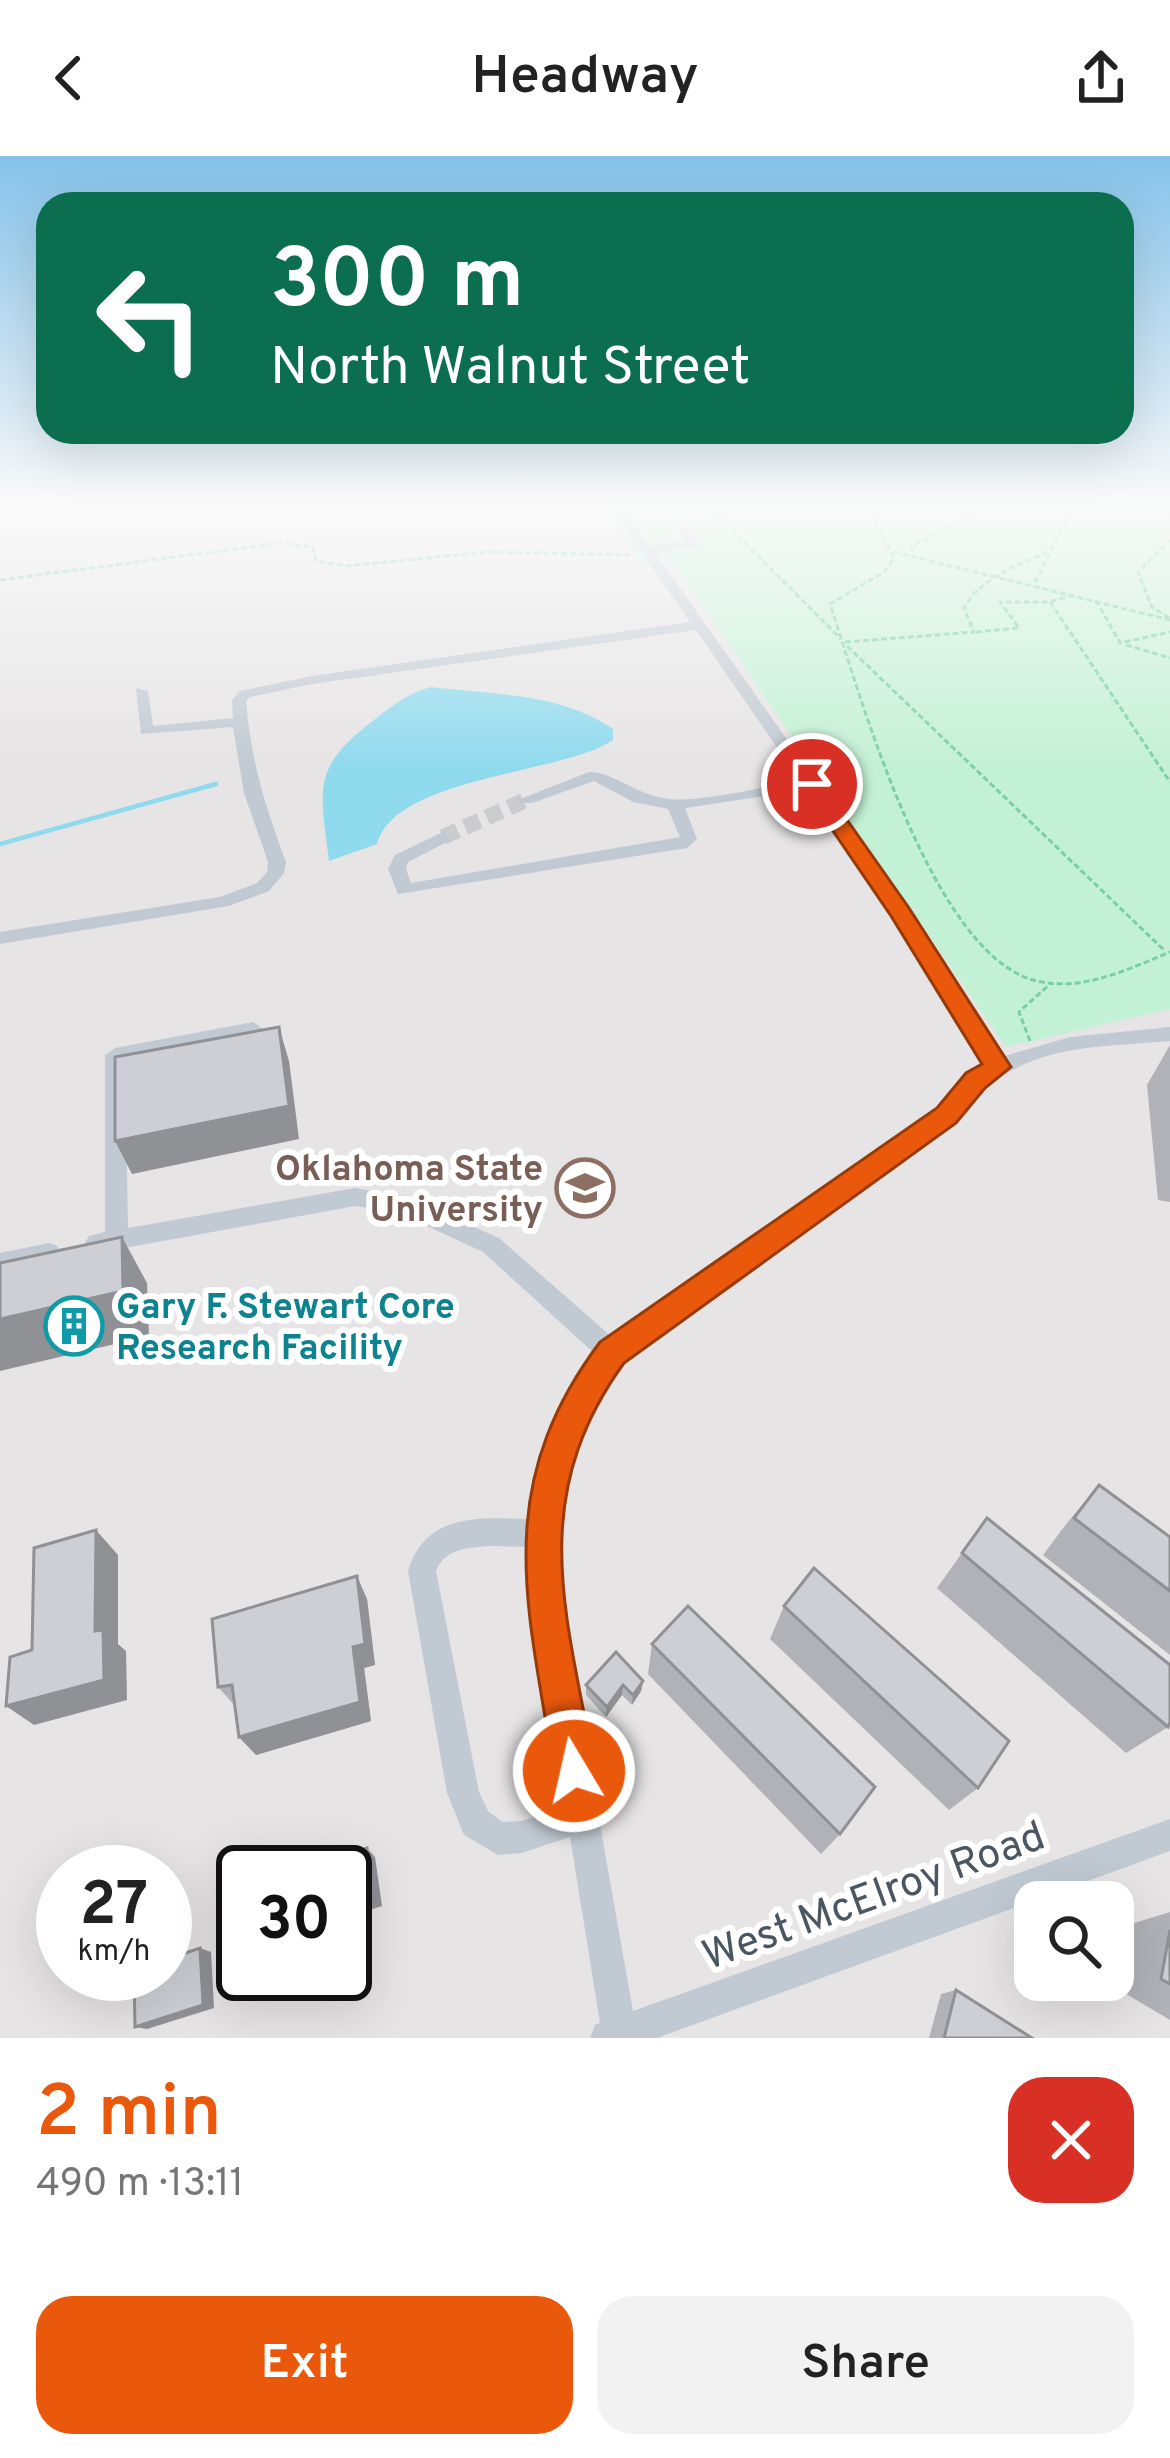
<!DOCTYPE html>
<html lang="en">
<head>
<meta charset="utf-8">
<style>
  :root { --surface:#fff; --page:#f2f2f2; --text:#222; --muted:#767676; --accent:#ea580c }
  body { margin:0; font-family:Overpass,sans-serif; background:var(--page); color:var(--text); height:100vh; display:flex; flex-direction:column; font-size:45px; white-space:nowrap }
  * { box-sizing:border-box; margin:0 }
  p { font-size:39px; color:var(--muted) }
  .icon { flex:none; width:66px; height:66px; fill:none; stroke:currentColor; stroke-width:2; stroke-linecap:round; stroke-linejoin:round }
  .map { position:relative; height:1882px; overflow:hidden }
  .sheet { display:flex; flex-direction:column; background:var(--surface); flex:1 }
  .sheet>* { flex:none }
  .hud { position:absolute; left:36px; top:36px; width:1098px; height:252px; border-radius:36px; box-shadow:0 12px 48px #0002; background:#0b6e4f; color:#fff; overflow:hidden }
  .buttons { position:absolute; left:1014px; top:1725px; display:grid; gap:24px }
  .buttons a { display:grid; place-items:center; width:120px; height:120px; border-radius:24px; background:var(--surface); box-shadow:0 12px 48px #0002; font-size:60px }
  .speed { position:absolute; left:36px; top:1689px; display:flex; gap:24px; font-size:60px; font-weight:700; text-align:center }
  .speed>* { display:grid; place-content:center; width:156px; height:156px; border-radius:50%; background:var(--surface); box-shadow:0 12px 48px #0002; line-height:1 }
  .speed small { font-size:30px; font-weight:400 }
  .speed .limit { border:6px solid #111; border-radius:18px; background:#fff; color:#111 }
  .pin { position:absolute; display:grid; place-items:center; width:102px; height:102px; color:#fff; margin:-51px; border:6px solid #fff; border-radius:50%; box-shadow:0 3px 12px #0007 }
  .me { position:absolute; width:132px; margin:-66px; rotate:351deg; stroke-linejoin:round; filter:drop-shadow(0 0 9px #0008) }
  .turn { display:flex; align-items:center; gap:42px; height:252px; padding:0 36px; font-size:54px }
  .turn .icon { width:156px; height:156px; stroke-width:2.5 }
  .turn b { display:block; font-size:84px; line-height:102px }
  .round { display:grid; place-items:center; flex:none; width:126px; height:126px; border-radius:36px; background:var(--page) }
  .head { display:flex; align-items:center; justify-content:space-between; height:204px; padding:0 36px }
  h1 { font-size:72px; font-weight:600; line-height:90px; color:var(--accent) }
  .action { display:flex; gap:24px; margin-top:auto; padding:24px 36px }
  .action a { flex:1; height:138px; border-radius:36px; background:var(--accent); color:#fff; font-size:48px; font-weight:600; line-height:138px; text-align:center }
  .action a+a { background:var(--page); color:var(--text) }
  header { display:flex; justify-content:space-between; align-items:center; height:156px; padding:0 36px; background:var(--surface); font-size:54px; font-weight:600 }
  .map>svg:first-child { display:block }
  .education { fill:#e6e4e5; fill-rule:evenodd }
  .green { fill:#c3f1d5 }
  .water { fill:#90daee }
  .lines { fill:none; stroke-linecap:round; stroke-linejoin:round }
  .stream { stroke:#90daee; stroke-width:4.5 }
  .minor-tunnel { stroke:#caccce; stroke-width:16; stroke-dasharray:16 8; stroke-linecap:butt }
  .path { stroke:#7ad0a6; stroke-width:3; stroke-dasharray:6 3; stroke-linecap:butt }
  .minor { fill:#c1cad2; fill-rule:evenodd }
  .wall { fill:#b0b2b7 }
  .shaded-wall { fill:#909195 }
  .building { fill:#cdcfd5; stroke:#909195; stroke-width:3 }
  .route { fill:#ea580c; stroke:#983908; stroke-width:3 }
  .labels { text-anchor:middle; stroke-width:12; stroke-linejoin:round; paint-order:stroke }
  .education-label { font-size:36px; font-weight:bold; fill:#785e54; stroke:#fff; text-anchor:end }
  .culture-label { font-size:36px; font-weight:bold; fill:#0d838f; stroke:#fff; text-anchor:start }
  .near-street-label { font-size:42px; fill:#4a5661; stroke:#fff }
</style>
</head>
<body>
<header><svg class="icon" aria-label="back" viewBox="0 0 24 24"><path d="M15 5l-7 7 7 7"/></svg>Headway<svg class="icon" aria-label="share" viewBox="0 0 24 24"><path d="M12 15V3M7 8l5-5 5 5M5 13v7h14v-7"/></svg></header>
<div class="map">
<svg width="1170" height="1882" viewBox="0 0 1170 1882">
  <rect width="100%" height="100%" fill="#f5f3f3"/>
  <!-- education -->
  <path class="education" d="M0,348H1170V1882H0ZM63,1716H165V1818H63ZM243,1716H345V1818H243ZM1035,1746H1113V1824H1035Z"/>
  <!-- green -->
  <path class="green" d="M603,348H1170V853L1006,891L671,404L641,408Z"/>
  <!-- water -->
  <path class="water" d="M431,531C494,539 559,536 613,573V584C564,618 395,620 377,688L329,705C320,632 311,612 374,564C392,550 408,537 431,531Z"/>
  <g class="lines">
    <!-- stream -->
    <path class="stream" d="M0,688L216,628"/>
    <!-- minor-tunnel -->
    <path class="minor-tunnel" d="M443,681L526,644"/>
    <!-- path -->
    <path class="path" d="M706,348L841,483
      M867,348L894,402L884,416L830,448C860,538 932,801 1037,825C1082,836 1129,813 1170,796
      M867,353L894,348
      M894,396L1170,464
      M912,396V390L997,348
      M0,424L281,387L313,391L316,405L347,410L486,396L631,399
      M1035,427L1074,348
      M1096,444L1120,487L1170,476
      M1050,446L1170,626
      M1169,462L1152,451L1138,416L1170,384
      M976,476L1019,472L1000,446H1050L1072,439
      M845,486L974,476L964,452C982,420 1019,409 1050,395
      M1126,489L1170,502
      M847,490L1165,795
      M1030,885L1019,856L1051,827"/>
    <!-- minor -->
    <path class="minor" d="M616,354H624L650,390L687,386L676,371L682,367L699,386L701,389L655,397L907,753L1001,901L1070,881L1170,871V885C1078,893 1016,887 954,966L621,1205C570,1281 556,1341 558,1432L633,1855L1170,1663V1695L657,1882H590L595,1869L600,1867L570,1681L522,1697L498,1699L464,1679L447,1637L408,1415C426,1356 479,1362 531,1363C540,1302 561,1249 596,1199L483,1096L401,1058L355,1050L97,1097L89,1094L85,1087L89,1080L105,1076V899L115,892L253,866L263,873L253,880L125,904L128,1072L355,1032L404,1040L499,1082L613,1182L938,954L962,926L985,909L894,760L806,634L685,652L697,683L687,692L398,738L388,713L395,699L443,676L451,681L449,685L408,706L406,713L411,727L680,681L668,653L633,646L594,625L532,647H520L518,644L589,616C611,615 639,640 669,643C699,647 767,630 800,625L696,474L312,528L250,541L246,545C251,605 265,650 286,706L284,717L269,735L229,750L0,788V776L220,741L257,727L267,716L268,706L244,637L233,571L141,578L136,532L148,535L153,570L233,562L232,544L240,535L312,520L690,466L614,356ZM489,1390L529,1391L530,1432L565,1650L522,1665L502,1666L488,1655L479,1636L436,1415C445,1392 468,1392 489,1390Z
      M49,1087L57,1090L61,1097L57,1104L0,1117V1097Z"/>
  </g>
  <!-- wall -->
  <path class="wall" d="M1170,889V1046L1158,1044L1147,929Z
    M1099,1329L1170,1381V1499L1043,1399L1067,1367Z
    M987,1362L1168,1571L1126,1597L937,1432Z
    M367,1443L375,1509L364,1512L371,1565L256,1599L239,1581L235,1550L218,1531Z
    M784,1450L978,1632L949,1654L770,1483Z
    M652,1488L840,1678L821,1698L648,1518Z
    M643,1525L641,1535L632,1549L622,1539L606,1561L586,1539V1529Z
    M1170,1756V1864L1116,1832L1128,1769Z
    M956,1834L1032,1882H929L941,1838Z"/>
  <!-- shaded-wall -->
  <path class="shaded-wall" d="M279,871L289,905L299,983L132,1018L115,985Z
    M122,1081L147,1127L149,1180L0,1215V1163Z
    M96,1374L118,1399V1488L126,1495L127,1544L34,1569L6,1550L95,1475Z
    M357,1420L367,1443L375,1509L364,1512L371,1565L256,1599L239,1581L353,1491Z
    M643,1525L641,1535L632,1549L633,1539Z
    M623,1529L622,1539L606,1561L607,1551Z
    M367,1692L375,1701L382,1750L345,1762V1751Z
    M200,1792L211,1796L214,1852L147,1873L135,1871Z"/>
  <!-- building -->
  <path class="building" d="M279,871L289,950L115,985V901Z
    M122,1081L123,1135L0,1163V1107Z
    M1099,1329L1170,1381V1435L1074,1362Z
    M987,1362L1170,1509V1566L1168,1571L962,1397Z
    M96,1374L95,1475L103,1474L104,1524L6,1550L10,1501L32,1494L34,1392Z
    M814,1412L1009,1585L978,1632L784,1450Z
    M357,1420L365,1488L353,1491L360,1546L239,1581L232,1529L218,1531L212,1463Z
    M688,1450L875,1631L840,1678L652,1488Z
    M616,1496L643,1525L633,1539L623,1529L607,1551L586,1529Z
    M367,1692L373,1743L345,1751V1716H288Z
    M1170,1774V1828L1161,1823Z
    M200,1792L203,1849L135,1871L134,1818H165V1804Z
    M956,1834L1032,1882H944Z"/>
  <!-- sky -->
  <linearGradient id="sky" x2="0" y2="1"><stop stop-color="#85c3ea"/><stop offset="0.57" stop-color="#fafafa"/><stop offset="1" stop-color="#fafafa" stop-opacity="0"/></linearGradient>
  <rect width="1170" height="612" fill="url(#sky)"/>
  <!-- route -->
  <path class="route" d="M812,622L819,624L909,752L1011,911L985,932L956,967L624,1207C524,1345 568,1462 595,1615L589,1629L574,1636L560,1629L554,1615C528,1449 490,1333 600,1186L937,952L966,917L982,908L891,760L801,628Z"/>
  <!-- icons -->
  <defs>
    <g id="university-ring" transform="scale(3)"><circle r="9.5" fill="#fff" stroke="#8d6e63" stroke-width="1.5"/><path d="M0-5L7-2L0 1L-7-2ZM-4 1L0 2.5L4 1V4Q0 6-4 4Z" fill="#8d6e63"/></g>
    <g id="building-ring" transform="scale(3)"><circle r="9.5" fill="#fff" stroke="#0f9aa8" stroke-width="1.5"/><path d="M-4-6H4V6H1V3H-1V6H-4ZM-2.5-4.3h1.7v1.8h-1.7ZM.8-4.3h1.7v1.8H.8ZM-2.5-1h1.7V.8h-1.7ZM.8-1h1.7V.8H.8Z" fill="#0f9aa8"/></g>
  </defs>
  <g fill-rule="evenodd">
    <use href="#university-ring" x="585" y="1032"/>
    <use href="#building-ring" x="74" y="1170"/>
  </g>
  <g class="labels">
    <!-- education labels -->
    <g class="education-label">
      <text x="543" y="1024">Oklahoma State<tspan x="543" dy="41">University</tspan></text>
    </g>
    <!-- culture labels -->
    <g class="culture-label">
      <text x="116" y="1162">Gary F. Stewart Core<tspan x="116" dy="41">Research Facility</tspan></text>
    </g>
    <!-- near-street labels -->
    <g class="near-street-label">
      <text transform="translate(873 1738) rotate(-20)" y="15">West McElroy Road</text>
    </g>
  </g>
</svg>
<div class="buttons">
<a><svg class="icon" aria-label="search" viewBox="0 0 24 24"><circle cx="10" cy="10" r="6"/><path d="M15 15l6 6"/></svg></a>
</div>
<div class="speed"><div>27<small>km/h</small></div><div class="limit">30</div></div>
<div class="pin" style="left:812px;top:628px;background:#d93025"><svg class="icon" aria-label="arrive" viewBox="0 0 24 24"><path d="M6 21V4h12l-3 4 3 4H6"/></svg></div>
<svg class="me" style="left:574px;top:1615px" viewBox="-20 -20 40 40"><circle r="17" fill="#ea580c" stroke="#fff" stroke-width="3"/><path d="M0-11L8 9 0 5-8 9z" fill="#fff"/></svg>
<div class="hud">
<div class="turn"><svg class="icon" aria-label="left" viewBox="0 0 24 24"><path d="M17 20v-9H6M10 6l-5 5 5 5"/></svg><div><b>300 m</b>North Walnut Street</div></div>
</div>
</div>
<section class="sheet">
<div class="head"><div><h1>2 min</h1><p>490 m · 13:11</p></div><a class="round" style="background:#d93025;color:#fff"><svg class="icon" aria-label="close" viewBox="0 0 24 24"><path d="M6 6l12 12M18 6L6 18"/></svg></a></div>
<div class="action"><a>Exit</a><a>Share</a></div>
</section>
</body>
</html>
